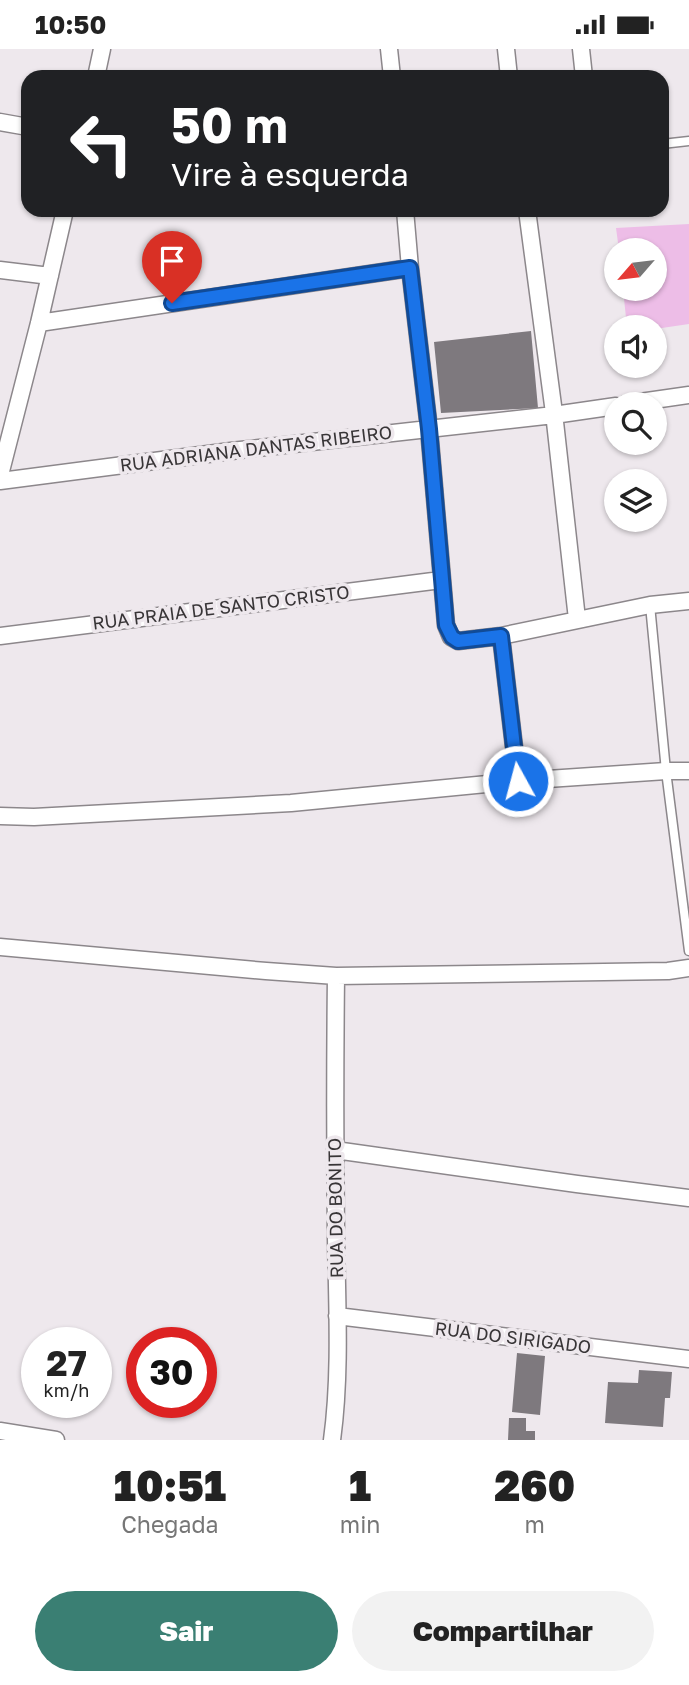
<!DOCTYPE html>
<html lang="pt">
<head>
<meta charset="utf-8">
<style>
  :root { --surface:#fff; --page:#f2f2f2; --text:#222; --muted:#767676; --accent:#3a7f73 }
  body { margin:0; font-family:"Golos Text",sans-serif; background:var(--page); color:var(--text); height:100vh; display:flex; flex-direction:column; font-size:26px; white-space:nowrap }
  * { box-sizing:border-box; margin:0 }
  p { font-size:23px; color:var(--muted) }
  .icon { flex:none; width:38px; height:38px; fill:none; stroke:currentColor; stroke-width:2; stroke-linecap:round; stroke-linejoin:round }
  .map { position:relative; height:1391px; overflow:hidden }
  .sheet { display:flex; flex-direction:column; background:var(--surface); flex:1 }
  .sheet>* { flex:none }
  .top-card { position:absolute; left:21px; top:21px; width:648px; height:147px; border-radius:21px; box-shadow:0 2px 5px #0004; background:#202124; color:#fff; overflow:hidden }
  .needle { width:46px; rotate:242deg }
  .buttons { position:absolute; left:604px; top:189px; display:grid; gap:14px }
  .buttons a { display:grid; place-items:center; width:63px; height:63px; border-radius:50%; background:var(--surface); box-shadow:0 2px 5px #0004; font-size:35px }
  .speed { position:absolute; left:21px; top:1278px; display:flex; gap:14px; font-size:35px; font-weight:700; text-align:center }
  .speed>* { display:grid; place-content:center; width:91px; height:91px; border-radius:50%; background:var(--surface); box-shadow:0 2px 5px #0004; line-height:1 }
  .speed small { font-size:18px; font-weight:400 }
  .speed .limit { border:10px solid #d22; background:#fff; color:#111 }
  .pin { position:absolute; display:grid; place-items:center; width:60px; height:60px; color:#fff; margin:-72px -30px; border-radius:50% 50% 50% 0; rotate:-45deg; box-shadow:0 0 7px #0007 }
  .pin .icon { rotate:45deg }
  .me { position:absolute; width:77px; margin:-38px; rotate:353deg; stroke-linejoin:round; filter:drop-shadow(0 0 5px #0008) }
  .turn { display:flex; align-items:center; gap:24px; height:147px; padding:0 35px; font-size:32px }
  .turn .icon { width:91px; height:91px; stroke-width:2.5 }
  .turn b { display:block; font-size:49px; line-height:60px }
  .eta { display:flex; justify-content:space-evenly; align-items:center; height:119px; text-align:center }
  .eta b { font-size:42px; font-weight:800; line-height:49px }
  .primary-button { display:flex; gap:14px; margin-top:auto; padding:14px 35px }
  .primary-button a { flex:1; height:80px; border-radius:42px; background:var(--accent); color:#fff; font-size:28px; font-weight:800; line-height:80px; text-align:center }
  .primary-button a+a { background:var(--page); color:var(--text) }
  .status { display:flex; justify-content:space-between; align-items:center; height:49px; padding:0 35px; background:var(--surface); direction:ltr }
  .status svg { height:19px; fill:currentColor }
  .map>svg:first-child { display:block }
  .green { fill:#edbde7 }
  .building { fill:#7e797e }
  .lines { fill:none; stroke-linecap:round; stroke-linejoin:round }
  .lane-casing { stroke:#8c878b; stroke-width:11 }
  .street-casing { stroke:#8c878b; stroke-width:19 }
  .lane { stroke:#fff; stroke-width:8 }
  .street { stroke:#fff; stroke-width:16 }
  .route-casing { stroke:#114b97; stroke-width:18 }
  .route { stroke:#1a73e8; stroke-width:12 }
  .labels { text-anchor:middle; stroke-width:7; stroke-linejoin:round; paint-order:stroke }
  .street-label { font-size:18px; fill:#383537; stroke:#eee8ed }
</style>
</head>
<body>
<div class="status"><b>10:50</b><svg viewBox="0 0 49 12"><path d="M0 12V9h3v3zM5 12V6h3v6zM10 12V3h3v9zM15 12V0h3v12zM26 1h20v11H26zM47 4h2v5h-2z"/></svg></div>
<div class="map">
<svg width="689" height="1391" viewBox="0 0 689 1391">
  <rect width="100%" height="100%" fill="#eee8ed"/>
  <!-- green -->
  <path class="green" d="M689,175V275L655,280L654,278H627L623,240H654V201H619L616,179Z"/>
  <!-- building -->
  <path class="building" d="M531,282L538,359L441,364L434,293Z
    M517,1304L545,1307L540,1366L512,1363Z
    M639,1321L672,1323L670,1349H665L663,1378L605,1374L608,1333L638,1334Z
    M509,1369H526V1382H535V1391H508Z"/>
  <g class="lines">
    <!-- lane casing -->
    <g class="lane-casing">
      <path id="lane" d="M662,95L689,92
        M650,556L666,722L689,902"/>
    </g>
    <!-- street casing -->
    <g class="street-casing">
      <path id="street" d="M389,0L392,28
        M506,0L509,28
        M581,0L584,28
        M96,28L102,0
        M0,73L28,78
        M405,161L410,219L429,380L446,576L451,588L458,592L501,587L650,556L689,552
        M527,161L554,364L577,570
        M0,221L50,227
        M39,274L410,219
        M626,355L689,346
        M0,426L39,274L65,161
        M0,432L231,402L554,366L616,357
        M0,587L441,531
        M501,587L518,732
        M0,767L34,768L291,754L518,732L666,722H689
        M0,898L266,922L336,927L668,922L689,919
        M335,1101L577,1135L689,1149
        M337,1267L689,1310
        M0,1382L56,1391
        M332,1391C341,1325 337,1255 336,1188C335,1101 335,1014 336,927"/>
    </g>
    <!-- lane -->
    <use href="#lane" class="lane"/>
    <!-- street -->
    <use href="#street" class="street"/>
  </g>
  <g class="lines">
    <!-- route casing -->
    <g class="route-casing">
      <path id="route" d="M172,254L410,219L429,380L446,576L452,588L458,592L501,587L518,732"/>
    </g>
    <!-- route -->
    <use href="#route" class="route"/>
  </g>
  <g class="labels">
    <!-- street labels -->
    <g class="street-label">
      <text transform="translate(256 400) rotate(-7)" y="6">RUA ADRIANA DANTAS RIBEIRO</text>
      <text transform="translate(221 559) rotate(-7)" y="6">RUA PRAIA DE SANTO CRISTO</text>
      <text transform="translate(336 1159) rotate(-91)" y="6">RUA DO BONITO</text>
      <text transform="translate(513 1289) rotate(7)" y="6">RUA DO SIRIGADO</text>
    </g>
  </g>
</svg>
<div class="buttons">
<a><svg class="needle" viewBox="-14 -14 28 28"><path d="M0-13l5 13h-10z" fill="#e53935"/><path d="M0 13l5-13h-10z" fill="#767676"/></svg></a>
<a><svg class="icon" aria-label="sound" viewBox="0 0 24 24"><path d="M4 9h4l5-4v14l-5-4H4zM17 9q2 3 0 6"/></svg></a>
<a><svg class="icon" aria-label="search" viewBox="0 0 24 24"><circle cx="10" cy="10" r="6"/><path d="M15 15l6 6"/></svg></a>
<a><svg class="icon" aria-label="layers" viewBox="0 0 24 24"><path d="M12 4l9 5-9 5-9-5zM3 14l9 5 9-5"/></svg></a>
</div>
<div class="speed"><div>27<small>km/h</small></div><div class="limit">30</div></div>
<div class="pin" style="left:172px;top:254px;background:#d93025"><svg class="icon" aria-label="arrive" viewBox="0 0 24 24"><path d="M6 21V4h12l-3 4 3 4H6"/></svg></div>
<svg class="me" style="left:518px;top:732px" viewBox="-20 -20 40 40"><circle r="17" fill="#1a73e8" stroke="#fff" stroke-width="3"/><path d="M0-11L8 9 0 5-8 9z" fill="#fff"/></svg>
<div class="top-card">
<div class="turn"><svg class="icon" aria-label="left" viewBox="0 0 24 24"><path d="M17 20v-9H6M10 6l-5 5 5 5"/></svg><div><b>50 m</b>Vire à esquerda</div></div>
</div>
</div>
<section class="sheet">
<div class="eta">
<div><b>10:51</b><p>Chegada</p></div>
<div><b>1</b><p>min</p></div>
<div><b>260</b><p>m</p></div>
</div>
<div class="primary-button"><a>Sair</a><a>Compartilhar</a></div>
</section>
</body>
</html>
